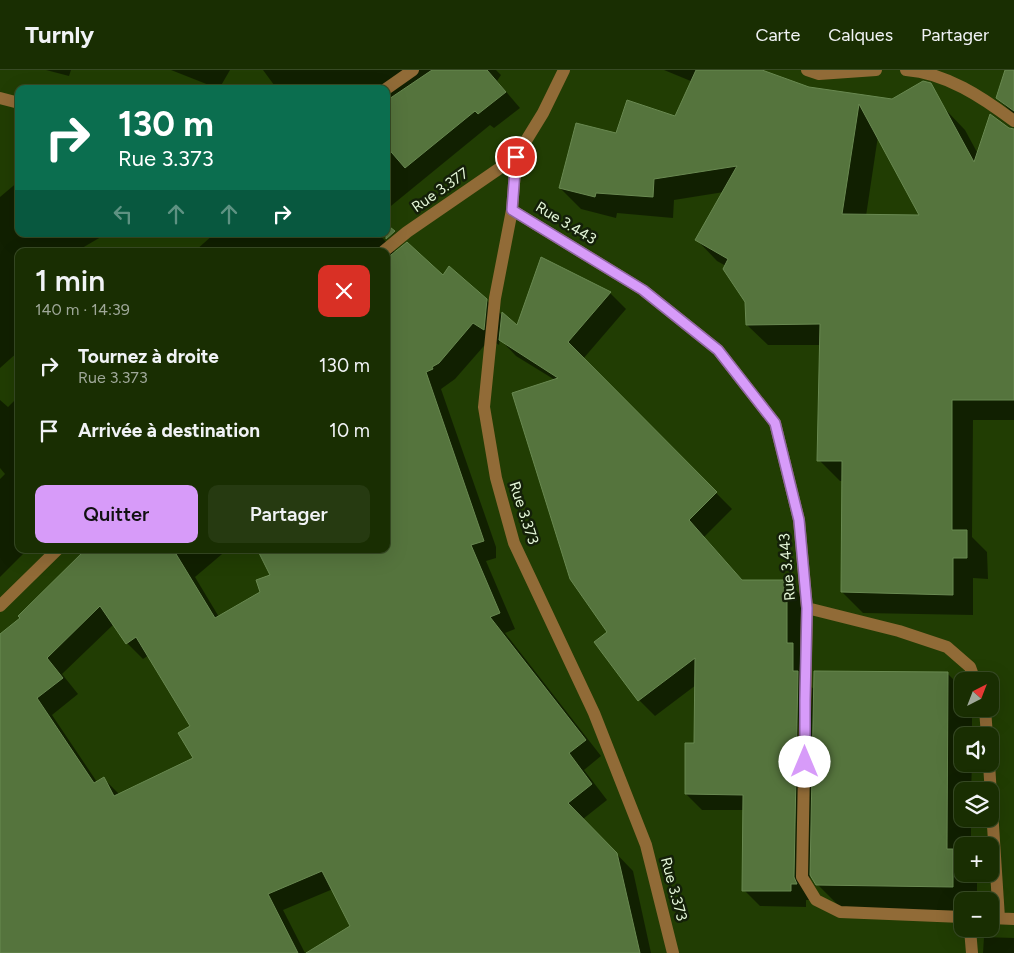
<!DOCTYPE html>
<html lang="fr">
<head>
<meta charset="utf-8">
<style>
  :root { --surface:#192e02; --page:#263a11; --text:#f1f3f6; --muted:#9fa899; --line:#374a24; --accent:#d79bf9 }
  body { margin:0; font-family:Figtree,sans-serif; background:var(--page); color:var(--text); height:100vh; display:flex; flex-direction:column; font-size:19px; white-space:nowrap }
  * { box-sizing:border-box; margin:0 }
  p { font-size:16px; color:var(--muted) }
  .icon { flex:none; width:28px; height:28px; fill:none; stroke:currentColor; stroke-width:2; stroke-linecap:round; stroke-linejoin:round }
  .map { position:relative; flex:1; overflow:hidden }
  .details { position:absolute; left:15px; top:178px; width:375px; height:305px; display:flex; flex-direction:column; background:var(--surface); border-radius:10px; box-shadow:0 5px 20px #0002,0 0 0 1px var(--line) }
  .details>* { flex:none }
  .banner { position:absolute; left:15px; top:15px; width:375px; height:152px; border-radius:10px; box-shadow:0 5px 20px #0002,0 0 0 1px var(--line); background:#0b6e4f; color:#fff; overflow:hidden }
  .needle { width:32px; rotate:42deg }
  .tools { position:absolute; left:954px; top:602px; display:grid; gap:10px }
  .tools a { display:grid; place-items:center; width:45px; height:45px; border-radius:10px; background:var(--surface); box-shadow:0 5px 20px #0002,0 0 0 1px var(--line); font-size:25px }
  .pin { position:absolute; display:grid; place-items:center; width:42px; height:42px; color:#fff; margin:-21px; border:2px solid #fff; border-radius:50%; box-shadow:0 1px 5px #0007 }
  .me { position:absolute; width:55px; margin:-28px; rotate:0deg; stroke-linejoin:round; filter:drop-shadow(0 0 4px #0008) }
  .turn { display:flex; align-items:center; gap:18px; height:105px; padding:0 20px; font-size:22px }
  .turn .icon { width:65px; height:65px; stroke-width:2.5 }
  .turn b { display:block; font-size:35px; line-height:42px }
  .lanes { display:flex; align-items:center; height:48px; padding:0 20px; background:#0003; justify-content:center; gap:25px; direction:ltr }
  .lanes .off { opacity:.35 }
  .round { display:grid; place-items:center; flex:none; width:52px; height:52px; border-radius:10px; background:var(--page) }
  .overview { display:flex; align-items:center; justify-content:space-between; height:85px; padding:0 20px }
  h1 { font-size:30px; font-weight:600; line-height:38px }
  .primary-button { display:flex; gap:10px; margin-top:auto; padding:10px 20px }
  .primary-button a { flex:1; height:58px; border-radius:10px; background:var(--accent); color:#111; font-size:20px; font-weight:600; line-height:58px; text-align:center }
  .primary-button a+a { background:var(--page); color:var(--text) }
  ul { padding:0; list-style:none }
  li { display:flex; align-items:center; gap:15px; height:65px; padding:0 20px }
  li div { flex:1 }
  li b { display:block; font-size:19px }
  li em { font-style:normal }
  header { display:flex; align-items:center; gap:30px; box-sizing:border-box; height:70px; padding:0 25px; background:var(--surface); border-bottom:1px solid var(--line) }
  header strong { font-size:24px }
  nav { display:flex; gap:28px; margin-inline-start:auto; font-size:18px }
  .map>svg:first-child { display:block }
  .shadow { fill:#0007; fill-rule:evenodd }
  .building { fill:#55743d; stroke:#698951; fill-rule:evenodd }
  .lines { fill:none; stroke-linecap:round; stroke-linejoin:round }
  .minor { stroke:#916b37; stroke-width:12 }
  .route-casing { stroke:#8c65a2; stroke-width:12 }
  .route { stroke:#d79bf9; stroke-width:9 }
  .labels { text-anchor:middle; stroke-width:5; stroke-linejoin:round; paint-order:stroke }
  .street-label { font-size:15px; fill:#e5f7d9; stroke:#142009 }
</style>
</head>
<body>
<header>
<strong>Turnly</strong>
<nav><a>Carte</a><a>Calques</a><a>Partager</a></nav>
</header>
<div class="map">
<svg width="1014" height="883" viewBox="0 0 1014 883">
  <rect width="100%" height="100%" fill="#213d03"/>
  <!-- shadow -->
  <path class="shadow" d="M46,0H71L69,6Z
    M171,0H230L219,19Z
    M263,0H496L501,5L497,11L520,38L494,58L490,55L386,140V19H277Z
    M664,0H758L808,18L944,38L965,60L978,84L1014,60V350H973L972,467L987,482L988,509L973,508V545L863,543L842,522L843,411H840L819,390L821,275H768L747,255L746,231L726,196L717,191L697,170L724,122L674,130L673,148L617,143L616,148L581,139L560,118L617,64L784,84L795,54ZM878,66L921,146H866Z
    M1014,3V44L997,28Z
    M19,111V164H30V165L38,168L40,164H106L77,181H19V281L0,298V127Z
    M214,164H379L399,187L443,206L486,230L503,246L518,258L610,223L626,239L583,289L732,439L704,467L743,511H787L803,527L808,614L815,620L947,603L962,618V639H972V666H962V694H972L971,721H962V749H971V776H962V804L977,805V831H962V841L842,839L817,814L810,802L809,824L812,830H806V837L760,836L744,820V740H702L686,724L696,675V615L655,646L639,630L609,562L555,310L516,286L500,269L499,275L490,269L455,309L441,319L496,477V488L486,491L515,559L505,563L601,686L584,700L607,730L583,749L633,801L651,883H309L351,857L333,819L283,840L305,883H0V566L22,548L73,492L88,479H228L195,507L219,547L262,523L272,506L258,479H386V181H195ZM114,554L127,573L143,589L149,585L192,656L195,688L120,725L104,709L97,712L52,645L78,624L62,604Z
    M17,328L19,330V479H28L0,507V409L5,404L0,398V330L8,337Z
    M984,867L1014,868V883H983Z"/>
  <!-- building -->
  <path class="building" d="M432,0H487L506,22L478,44L475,41L405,98L386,76V31Z
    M696,0H762L809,17L892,29L923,11L931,13L974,92L990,44L1009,58L1014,59V330H952V460H967V488H953V525L841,522L842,391H817L820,254L746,255L745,232L723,199L728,189L695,170L737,96L654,109L653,127L596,123L595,127L559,118L576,53L616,63L627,30L675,46ZM859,34L919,145L842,144Z
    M1005,0H1014V41L996,28Z
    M386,154L395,161L386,169Z
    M407,172L443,205L449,196L487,229L484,260L473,253L439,293L432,297L433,299L426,302L484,471L471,475L500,543L490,547L586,670L569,683L592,714L568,733L617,783L640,883H306L350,856L322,801L268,824L298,883H0V564L20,548L18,546L86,479H173L215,548L260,522L256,510L270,505L257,479H386V189ZM100,536L126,574L136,567L190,656L178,663L193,688L114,726L104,707L94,713L37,628L63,608L47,588Z
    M541,187L611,222L568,272L717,422L689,450L742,510H787V573H793V601H798L794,807L797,814H791V821H742L743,725L685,724V673H694L695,588L638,631L594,572L607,562L570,509L512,323L558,308L499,270L502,242L517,255Z
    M814,601L948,602L947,779H953V817L816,815L810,805Z"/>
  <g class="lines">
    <!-- minor -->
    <path class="minor" d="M564,0L543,43L516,87L512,140L495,228L484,337L496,408L514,473L594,643L646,775L673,883
      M807,0L819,4L876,0
      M906,0C946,3 982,27 1014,51
      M386,19L413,0
      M0,28L19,33
      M512,140L643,220L718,280L775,353L799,450L807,538L802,807L816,830L840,842L962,847
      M384,181L407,162L516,87
      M0,536L58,479
      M807,538L899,561L947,577L970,597L975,611
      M985,639L987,666
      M989,694L999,848
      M990,848L1014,849
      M970,859L972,883"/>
  </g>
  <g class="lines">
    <!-- route casing -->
    <g class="route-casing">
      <path id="route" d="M516,87L512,140L643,220L718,280L775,353L799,450L807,538L805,630V692"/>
    </g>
    <!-- route -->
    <use href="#route" class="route"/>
  </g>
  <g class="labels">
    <!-- street labels -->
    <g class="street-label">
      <text transform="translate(440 120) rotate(-35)" y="5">Rue 3.377</text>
      <text transform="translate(566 153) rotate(31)" y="5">Rue 3.443</text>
      <text transform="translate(524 443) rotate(72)" y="5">Rue 3.373</text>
      <text transform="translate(787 497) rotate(-95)" y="5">Rue 3.443</text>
      <text transform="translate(674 819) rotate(75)" y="5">Rue 3.373</text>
    </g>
  </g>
</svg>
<div class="tools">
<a><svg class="needle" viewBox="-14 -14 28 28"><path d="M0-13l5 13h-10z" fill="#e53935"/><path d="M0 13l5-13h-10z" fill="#9fa899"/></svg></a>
<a><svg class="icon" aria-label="sound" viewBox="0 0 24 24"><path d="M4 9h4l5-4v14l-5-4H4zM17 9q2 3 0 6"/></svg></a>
<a><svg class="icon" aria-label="layers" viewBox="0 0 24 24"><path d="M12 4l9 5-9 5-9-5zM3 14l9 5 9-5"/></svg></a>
<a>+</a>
<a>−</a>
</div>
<div class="pin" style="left:516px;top:87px;background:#d93025"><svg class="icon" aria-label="arrive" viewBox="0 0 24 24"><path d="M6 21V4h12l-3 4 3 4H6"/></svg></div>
<svg class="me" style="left:805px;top:692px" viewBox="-20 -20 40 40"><circle r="19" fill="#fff"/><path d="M0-13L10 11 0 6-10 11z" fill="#d79bf9"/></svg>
<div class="banner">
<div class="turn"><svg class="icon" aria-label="right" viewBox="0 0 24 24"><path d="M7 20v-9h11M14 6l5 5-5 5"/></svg><div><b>130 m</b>Rue 3.373</div></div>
<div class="lanes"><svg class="icon off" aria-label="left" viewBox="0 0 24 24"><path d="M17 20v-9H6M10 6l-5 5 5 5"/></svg><svg class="icon off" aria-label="ahead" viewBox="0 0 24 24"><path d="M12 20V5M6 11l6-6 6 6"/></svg><svg class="icon off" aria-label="ahead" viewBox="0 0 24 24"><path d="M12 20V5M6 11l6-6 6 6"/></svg><svg class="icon" aria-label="right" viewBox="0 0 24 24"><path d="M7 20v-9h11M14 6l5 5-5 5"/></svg></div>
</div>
<section class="details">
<div class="overview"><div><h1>1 min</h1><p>140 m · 14:39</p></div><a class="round" style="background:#d93025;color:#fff"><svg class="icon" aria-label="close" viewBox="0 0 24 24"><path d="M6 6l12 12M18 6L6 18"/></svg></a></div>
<ul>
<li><svg class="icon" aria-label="right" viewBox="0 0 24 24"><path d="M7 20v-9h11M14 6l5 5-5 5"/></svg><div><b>Tournez à droite</b><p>Rue 3.373</p></div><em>130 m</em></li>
<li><svg class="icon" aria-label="arrive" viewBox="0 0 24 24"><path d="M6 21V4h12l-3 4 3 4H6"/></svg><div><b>Arrivée à destination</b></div><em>10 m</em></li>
</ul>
<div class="primary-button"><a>Quitter</a><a>Partager</a></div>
</section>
</div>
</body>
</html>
